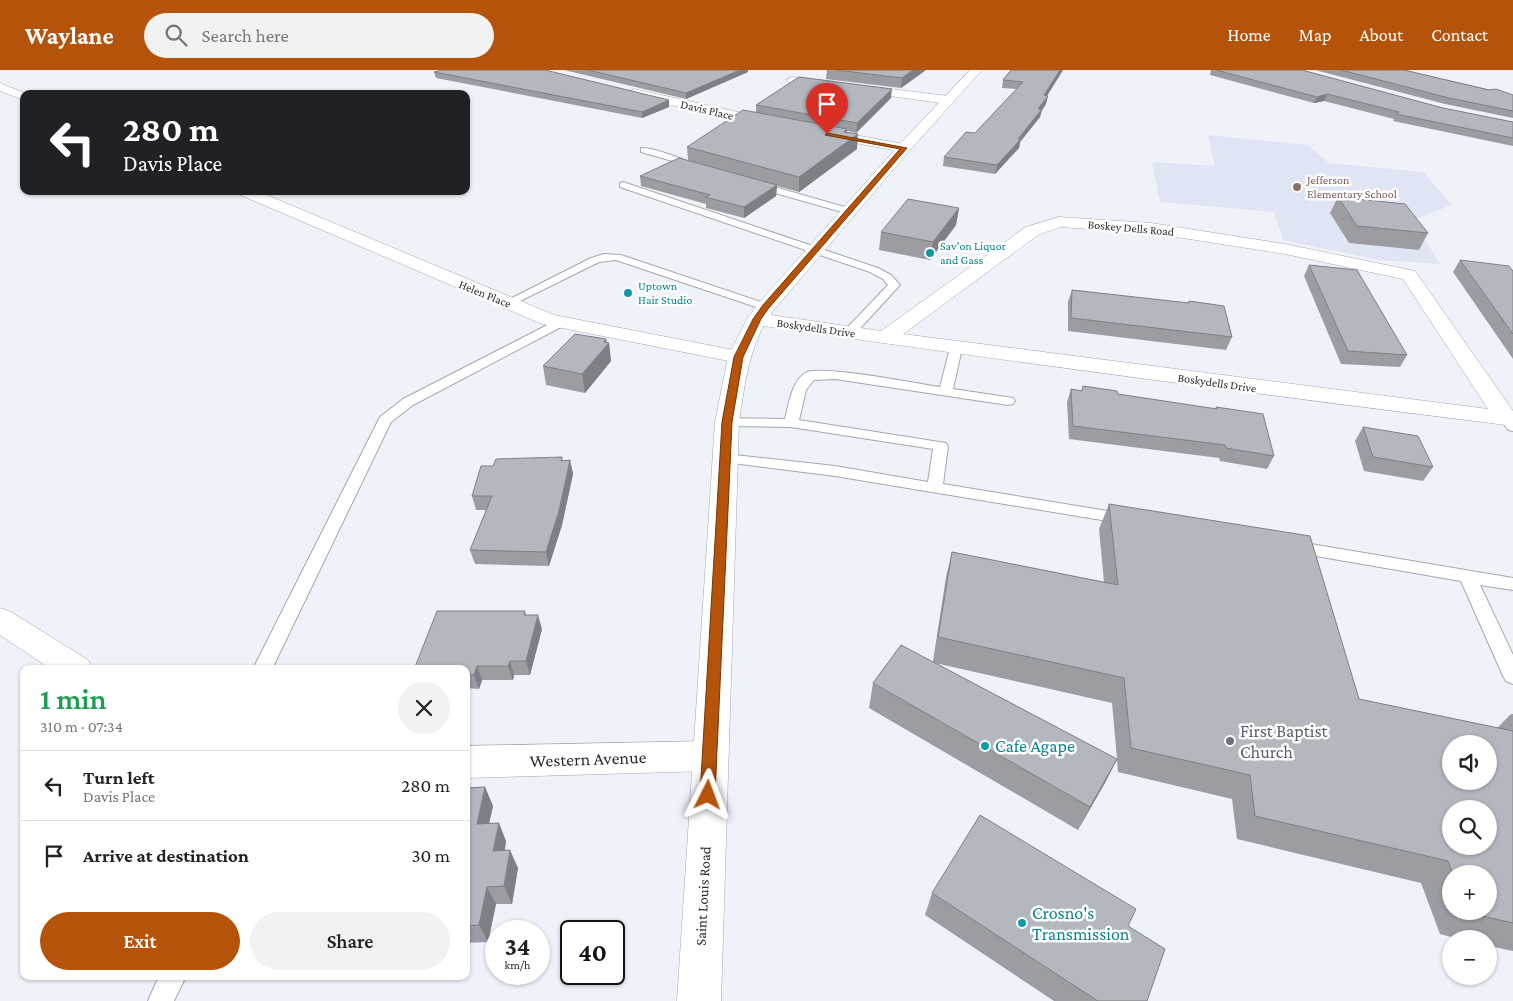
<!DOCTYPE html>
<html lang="en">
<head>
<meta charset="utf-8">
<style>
  :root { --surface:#fff; --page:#f2f2f2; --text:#222; --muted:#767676; --line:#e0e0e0; --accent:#b45309 }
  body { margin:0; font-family:"Crimson Pro",serif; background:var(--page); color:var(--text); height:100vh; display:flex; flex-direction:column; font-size:19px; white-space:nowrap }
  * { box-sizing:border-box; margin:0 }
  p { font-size:16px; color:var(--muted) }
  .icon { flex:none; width:28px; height:28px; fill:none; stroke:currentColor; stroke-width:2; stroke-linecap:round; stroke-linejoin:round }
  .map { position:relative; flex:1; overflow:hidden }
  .panel { position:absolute; left:20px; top:595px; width:450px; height:315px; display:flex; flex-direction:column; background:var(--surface); border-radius:10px; box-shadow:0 1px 4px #0004 }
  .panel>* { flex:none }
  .guide { position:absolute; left:20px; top:20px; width:450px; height:105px; border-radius:10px; box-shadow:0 1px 4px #0004; background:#202124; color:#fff; overflow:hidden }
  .buttons { position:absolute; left:1442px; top:665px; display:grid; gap:10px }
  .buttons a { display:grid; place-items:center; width:55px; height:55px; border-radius:50%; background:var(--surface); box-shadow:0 1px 4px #0004; font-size:25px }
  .speed { position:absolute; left:485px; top:850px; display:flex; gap:10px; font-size:25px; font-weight:700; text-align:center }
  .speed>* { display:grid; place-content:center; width:65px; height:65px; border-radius:50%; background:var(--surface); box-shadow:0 1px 4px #0004; line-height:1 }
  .speed small { font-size:12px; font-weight:400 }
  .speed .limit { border:2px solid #111; border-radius:8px; background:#fff; color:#111 }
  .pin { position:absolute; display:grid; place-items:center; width:42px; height:42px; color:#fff; margin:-51px -21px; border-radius:50% 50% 50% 0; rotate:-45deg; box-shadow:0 0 5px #0007 }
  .pin .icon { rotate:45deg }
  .me { position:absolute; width:55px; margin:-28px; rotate:3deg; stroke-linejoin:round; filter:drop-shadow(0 0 4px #0008) }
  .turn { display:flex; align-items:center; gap:18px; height:105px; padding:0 20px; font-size:22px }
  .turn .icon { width:65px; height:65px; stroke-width:2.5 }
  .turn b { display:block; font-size:35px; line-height:42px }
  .round { display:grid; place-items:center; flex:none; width:52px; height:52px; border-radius:26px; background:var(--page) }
  .headline { display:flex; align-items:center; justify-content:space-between; height:85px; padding:0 20px }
  h1 { font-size:30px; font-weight:600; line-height:38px; color:#1e9e55 }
  .primary-button { display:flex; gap:10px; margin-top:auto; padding:10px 20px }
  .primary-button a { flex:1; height:58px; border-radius:30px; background:var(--accent); color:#fff; font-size:20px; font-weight:600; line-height:58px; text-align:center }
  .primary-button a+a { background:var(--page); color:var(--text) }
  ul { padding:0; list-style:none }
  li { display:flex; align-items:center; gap:15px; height:70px; padding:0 20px; border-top:1px solid var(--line) }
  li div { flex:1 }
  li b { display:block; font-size:19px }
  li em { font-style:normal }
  header { display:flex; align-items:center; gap:30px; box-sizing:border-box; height:70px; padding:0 25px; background:var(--accent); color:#fff }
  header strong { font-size:24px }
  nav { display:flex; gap:28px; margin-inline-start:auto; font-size:18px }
  .search { width:350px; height:45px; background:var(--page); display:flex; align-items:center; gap:12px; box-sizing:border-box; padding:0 18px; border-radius:28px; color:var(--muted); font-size:19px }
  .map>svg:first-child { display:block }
  .built { fill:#e0e5f4 }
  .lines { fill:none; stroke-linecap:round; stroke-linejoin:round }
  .service-casing { stroke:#a4a7ae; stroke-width:2 }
  .minor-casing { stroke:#a4a7ae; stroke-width:1 }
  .tertiary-casing { stroke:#a4a7ae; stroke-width:1 }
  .service { fill:#fff; fill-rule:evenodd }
  .minor { fill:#fff; fill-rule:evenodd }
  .tertiary { fill:#fff; fill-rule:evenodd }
  .wall { fill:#9b9da3; fill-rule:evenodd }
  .shaded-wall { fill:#7e8085 }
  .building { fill:#b4b7be; stroke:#7e8085; fill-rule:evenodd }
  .route { fill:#b45309; stroke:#753606 }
  .education-dot { fill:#8d6e63; stroke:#fff; stroke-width:2 }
  .culture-dot { fill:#0f9aa8; stroke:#fff; stroke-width:2 }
  .worship-dot { fill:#6b7280; stroke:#fff; stroke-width:2 }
  .labels { text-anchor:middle; stroke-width:5; stroke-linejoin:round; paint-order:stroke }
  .far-street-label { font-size:12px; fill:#2c2d30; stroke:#fff }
  .far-education-label { font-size:12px; fill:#785e54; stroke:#fff; text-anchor:start }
  .far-culture-label { font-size:12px; fill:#0d838f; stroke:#fff; text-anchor:start }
  .street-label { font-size:15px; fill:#2c2d30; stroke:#fff }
  .near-worship-label { font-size:18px; fill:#5b616d; stroke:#fff; text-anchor:start }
  .near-culture-label { font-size:18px; fill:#0d838f; stroke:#fff; text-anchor:start }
  .near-street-label { font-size:18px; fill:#2c2d30; stroke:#fff }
</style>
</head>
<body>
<header>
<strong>Waylane</strong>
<div class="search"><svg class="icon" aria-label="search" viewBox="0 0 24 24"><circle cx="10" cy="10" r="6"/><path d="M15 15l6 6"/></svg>Search here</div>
<nav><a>Home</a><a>Map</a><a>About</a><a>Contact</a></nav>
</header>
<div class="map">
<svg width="1513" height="931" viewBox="0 0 1513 931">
  <rect width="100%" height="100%" fill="#f0f2fa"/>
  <!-- built -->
  <path class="built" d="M1208,65L1308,75L1329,93L1423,102L1452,135L1413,150L1440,194L1377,190L1283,170L1274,142L1160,132L1152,92L1215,96Z"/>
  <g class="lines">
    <!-- service casing -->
    <g class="service-casing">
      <path id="service" d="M641,78C653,77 690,91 699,98L695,101L681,97L676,92L641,82Z
        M623,112L878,198L891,205L900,215L853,266H845L843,263L845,260L888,215L883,209L870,202L620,117V113Z
        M757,112L852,139L854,141L849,144L754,117L753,115Z
        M604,184L621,185L770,235L772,237L766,240L762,239L616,190L599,192L512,235L508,236L502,233L591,188Z
        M559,249L565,253L563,256L413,335L391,352L272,599H253L380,347L403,329Z
        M956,274L962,278L953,319L1013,328L1015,331L1013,334L1008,335L835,309L814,310L806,320L799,350L946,373L948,376L943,414L1126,444L1132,445L1134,449L1132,453L1126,454L835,406L725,392L720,391L718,388L720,385L725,384L835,396L928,412L933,379L791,357L727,356L720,352L727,348L785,349C789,334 791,313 805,303C819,294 919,314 940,317L950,278Z
        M1506,344L1513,348V361L1508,360L1499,348Z
        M1293,471L1513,508V520L1480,515L1513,585V614L1506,611L1503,606L1461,511L1287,481L1285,477L1287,473Z
        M159,906H186L174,931H148Z"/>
    </g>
    <!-- minor casing -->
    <g class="minor-casing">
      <path id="minor" d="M792,7L948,26L954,30L948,34L788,12L786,10Z
        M0,13L4,15L28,24H24V30L0,21Z
        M634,19L770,49L777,53L770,57L630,26L628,23Z
        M822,59L904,74L911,78L904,82L817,66L815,63Z
        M235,121H257L554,245L739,281L747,282L750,287L747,292L739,293L542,254L238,124Z
        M1059,147L1151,153L1285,174L1415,201L1513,341V353L1506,355C1256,324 1006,291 757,255L750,253L747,249L750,245L757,243L881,261L1026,157ZM1060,157L1151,163L1285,184L1403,209L1488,339L903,264L1038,165Z
        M0,538L11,542L88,590L93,599H51L0,565Z
        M709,671L721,675L727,686L721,697L709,701L466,708V676Z"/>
    </g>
    <!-- tertiary casing -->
    <g class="tertiary-casing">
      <path id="tertiary" d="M970,0H982L909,81L773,241C749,274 745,313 739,352L721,931H677L715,352L728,287L747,249L759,233L899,75Z"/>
    </g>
    <!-- service -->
    <use href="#service" class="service"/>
    <!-- minor -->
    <use href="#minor" class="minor"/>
    <!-- tertiary -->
    <use href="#tertiary" class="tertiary"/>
  </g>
  <!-- wall -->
  <path class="wall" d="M564,0H748V2L686,29Z
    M827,0H926L901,18L826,9Z
    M1011,0H1063L1047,26L1046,34L1042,40L1040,47L1020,72L1019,78L995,104L943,96L944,87L975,63L1017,19L1002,18L1003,10Z
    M1211,0H1302L1443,38L1513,52V76L1393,51L1394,49L1324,31L1314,33L1210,5Z
    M1315,0H1404L1513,25V48L1445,34Z
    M434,2L669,30V37L642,48L436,8Z
    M891,28L856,63L847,61L846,62L857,79L799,122L777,116L776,126L744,148L706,138V134L641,116L640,106L688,90L687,77L756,43V35Z
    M1338,127L1428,163L1419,180L1349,173L1330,143Z
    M959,138L956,155L930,190L879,180L881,162Z
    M1460,190L1513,201V289L1453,202Z
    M1309,195L1407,285L1400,297L1341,294L1304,206Z
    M1072,220L1188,233L1189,231L1232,267L1226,280L1068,261V232Z
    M606,269L607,273H609L611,291L585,323L546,315L543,296Z
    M1083,316L1118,324L1215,339L1216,337L1274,386L1267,399L1220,391L1219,388L1069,369L1067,332L1071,319L1081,321Z
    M1363,357L1433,397L1423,411L1364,401L1355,371Z
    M562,387L563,391L570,390L573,404L562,455L549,496L475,494L470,480L486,440H476L472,426L493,396Z
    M1109,434L1359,629L1497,658L1511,644H1513V881L1489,876V869H1459L1440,864L1421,813L1237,769L1232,729L1118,702L1117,690L1078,760L869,638L873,613L933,591L946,507L952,482L1104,512L1099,459ZM935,593L1112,633L1117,689ZM1451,804H1489V841H1451Z
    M525,541L526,545L542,559L530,605H514L513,610H482L479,619L466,618V599H415V597Z
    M485,717L493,736L489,753L506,771L505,781L518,798L512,834H496L488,872L466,873V718Z
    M932,823L1128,856L1147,931H1054L925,845Z"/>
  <!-- shaded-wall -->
  <path class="shaded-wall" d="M740,0H748V2L686,29V23Z
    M913,0H926L901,18L902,8Z
    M1060,0H1063L1043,32L1048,26L1046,34L1042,40L1040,47L1020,72L1019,78L995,104L997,95L1018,69L1038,39L1044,25Z
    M892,19L891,28L856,63L857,53Z
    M1327,24L1324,31L1314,33L1317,27Z
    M669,30V37L642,48V42Z
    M847,59L846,73L858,64L857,79L799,122V107Z
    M777,115L776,126L744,148V137Z
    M959,138L956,155L930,190L933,172Z
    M606,269L607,275L609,273L611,291L585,323L582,304Z
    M570,390L573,404L562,455L549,496L546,482Z
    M538,545L542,559L530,605L526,591Z
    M510,591L514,605L513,610L508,596Z
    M477,596L482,610L479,619L474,605Z
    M1117,689L1105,713L1078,760L1090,737Z
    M485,717L493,736L485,772L477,754Z
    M499,753L506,771L501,799L493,781Z
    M510,780L518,798L512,834L504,816Z
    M487,817L496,834L488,872L479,855Z"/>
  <!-- building -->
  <path class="building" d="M441,0H545L669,30L642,42L434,2Z
    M588,0H740L686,23Z
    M836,0H913L902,8Z
    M1011,0H1060L1044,25L1048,26L1038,39H1042L1018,69H1021L997,95L944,87L966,62L975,63L1023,12L1003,10Z
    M1216,0H1302L1443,38L1513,52V68L1396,44L1399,42L1327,24L1317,27Z
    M1341,0H1404L1489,20L1496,19L1513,25V41L1449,28Z
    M799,7L892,19L857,53L756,35Z
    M743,40L847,59L844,62L858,64L799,107L687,77Z
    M679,88L777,115L744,137L705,127L710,125L640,106Z
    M1338,127L1405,134L1428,163L1357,156Z
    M908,129L959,138L933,172L881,162Z
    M1460,190L1509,196L1513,201V264Z
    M1309,195L1357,200L1407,285L1348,281Z
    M1072,220L1189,233V231L1224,236L1232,267L1071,248Z
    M575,264L606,269L604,272L609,273L582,304L543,296Z
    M1083,316L1117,321L1118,324L1217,339L1216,337L1263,344L1274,386L1226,378L1225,375L1073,356L1071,319L1082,321Z
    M1363,357L1418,366L1433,397L1373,387Z
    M562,387L561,391L570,390L559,441L546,482L470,480L492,426H472L481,396H493L496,389Z
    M1109,434L1310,466L1359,629L1513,661V853L1469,843L1468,841H1489V804H1453L1448,791L1255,746L1250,705L1131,678L1124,608L938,567L952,482L1118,515ZM1451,674H1489V711H1451ZM1451,739H1489V776H1451Z
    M437,541H525L524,545H538L526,591H510L508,596H477L474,605H466V599H439L440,597H415Z
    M901,575L1117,689L1090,737L873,613Z
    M485,717L477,754L499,753L493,781L510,780L504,816L487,817L479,855L466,856V718Z
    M980,745L1136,839L1128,856L1165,879L1147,931H1098L932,823Z"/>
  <!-- route -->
  <path class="route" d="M827,63L907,78L768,239L761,249L743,287L732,352L715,725L713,730L708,732L702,730L700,725L722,352L734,287L753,249L763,235L900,79L825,65Z"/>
  <!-- markers -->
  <circle class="education-dot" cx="1297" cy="117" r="5"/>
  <g class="culture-dot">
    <circle cx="930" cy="183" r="5"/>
    <circle cx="628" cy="223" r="5"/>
    <circle cx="985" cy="676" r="5"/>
    <circle cx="1022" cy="853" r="5"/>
  </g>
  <circle class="worship-dot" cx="1230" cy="671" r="5"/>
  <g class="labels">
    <!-- far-street labels -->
    <g class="far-street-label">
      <text transform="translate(707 40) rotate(13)" y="4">Davis Place</text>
      <text transform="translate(1131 158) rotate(5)" y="4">Boskey Dells Road</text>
      <text transform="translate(485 224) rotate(22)" y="4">Helen Place</text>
      <text transform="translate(816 258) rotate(8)" y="4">Boskydells Drive</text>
      <text transform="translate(1217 313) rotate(8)" y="4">Boskydells Drive</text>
    </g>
    <!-- far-education labels -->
    <g class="far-education-label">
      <text x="1307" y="114">Jefferson<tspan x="1307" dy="14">Elementary School</tspan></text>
    </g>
    <!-- far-culture labels -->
    <g class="far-culture-label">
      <text x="940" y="180">Sav'on Liquor<tspan x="940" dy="14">and Gass</tspan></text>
      <text x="638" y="220">Uptown<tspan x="638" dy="14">Hair Studio</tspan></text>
    </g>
    <!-- street labels -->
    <g class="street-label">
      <text transform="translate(703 826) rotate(-87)" y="5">Saint Louis Road</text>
    </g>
    <!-- near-worship labels -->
    <g class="near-worship-label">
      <text x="1240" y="667">First Baptist<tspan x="1240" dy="21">Church</tspan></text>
    </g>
    <!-- near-culture labels -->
    <g class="near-culture-label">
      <text x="995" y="682">Cafe Agape</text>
      <text x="1032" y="849">Crosno's<tspan x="1032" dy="21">Transmission</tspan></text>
    </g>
    <!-- near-street labels -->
    <g class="near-street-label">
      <text transform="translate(588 689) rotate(-2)" y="6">Western Avenue</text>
    </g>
  </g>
</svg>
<div class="buttons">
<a><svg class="icon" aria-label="sound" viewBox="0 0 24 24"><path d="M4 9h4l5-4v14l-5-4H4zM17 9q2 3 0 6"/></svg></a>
<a><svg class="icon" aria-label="search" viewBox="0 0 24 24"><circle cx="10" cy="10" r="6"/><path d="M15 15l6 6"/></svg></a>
<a>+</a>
<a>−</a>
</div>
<div class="speed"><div>34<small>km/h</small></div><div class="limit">40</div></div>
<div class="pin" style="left:827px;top:64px;background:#d93025"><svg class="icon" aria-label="arrive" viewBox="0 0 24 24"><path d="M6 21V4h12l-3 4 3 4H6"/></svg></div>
<svg class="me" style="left:708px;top:725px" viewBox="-20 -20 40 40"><path d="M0-17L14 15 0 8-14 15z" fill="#b45309" stroke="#fff" stroke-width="4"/></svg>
<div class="guide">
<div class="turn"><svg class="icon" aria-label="left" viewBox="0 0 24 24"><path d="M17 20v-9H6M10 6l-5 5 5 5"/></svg><div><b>280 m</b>Davis Place</div></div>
</div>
<section class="panel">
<div class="headline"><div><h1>1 min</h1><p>310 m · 07:34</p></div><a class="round"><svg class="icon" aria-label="close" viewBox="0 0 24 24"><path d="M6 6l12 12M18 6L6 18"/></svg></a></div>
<ul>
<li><svg class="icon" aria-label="left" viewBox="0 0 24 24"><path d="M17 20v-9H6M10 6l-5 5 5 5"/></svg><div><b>Turn left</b><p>Davis Place</p></div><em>280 m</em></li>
<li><svg class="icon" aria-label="arrive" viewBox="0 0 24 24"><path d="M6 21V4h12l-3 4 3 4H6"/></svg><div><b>Arrive at destination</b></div><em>30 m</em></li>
</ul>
<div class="primary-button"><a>Exit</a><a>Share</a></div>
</section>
</div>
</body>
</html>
